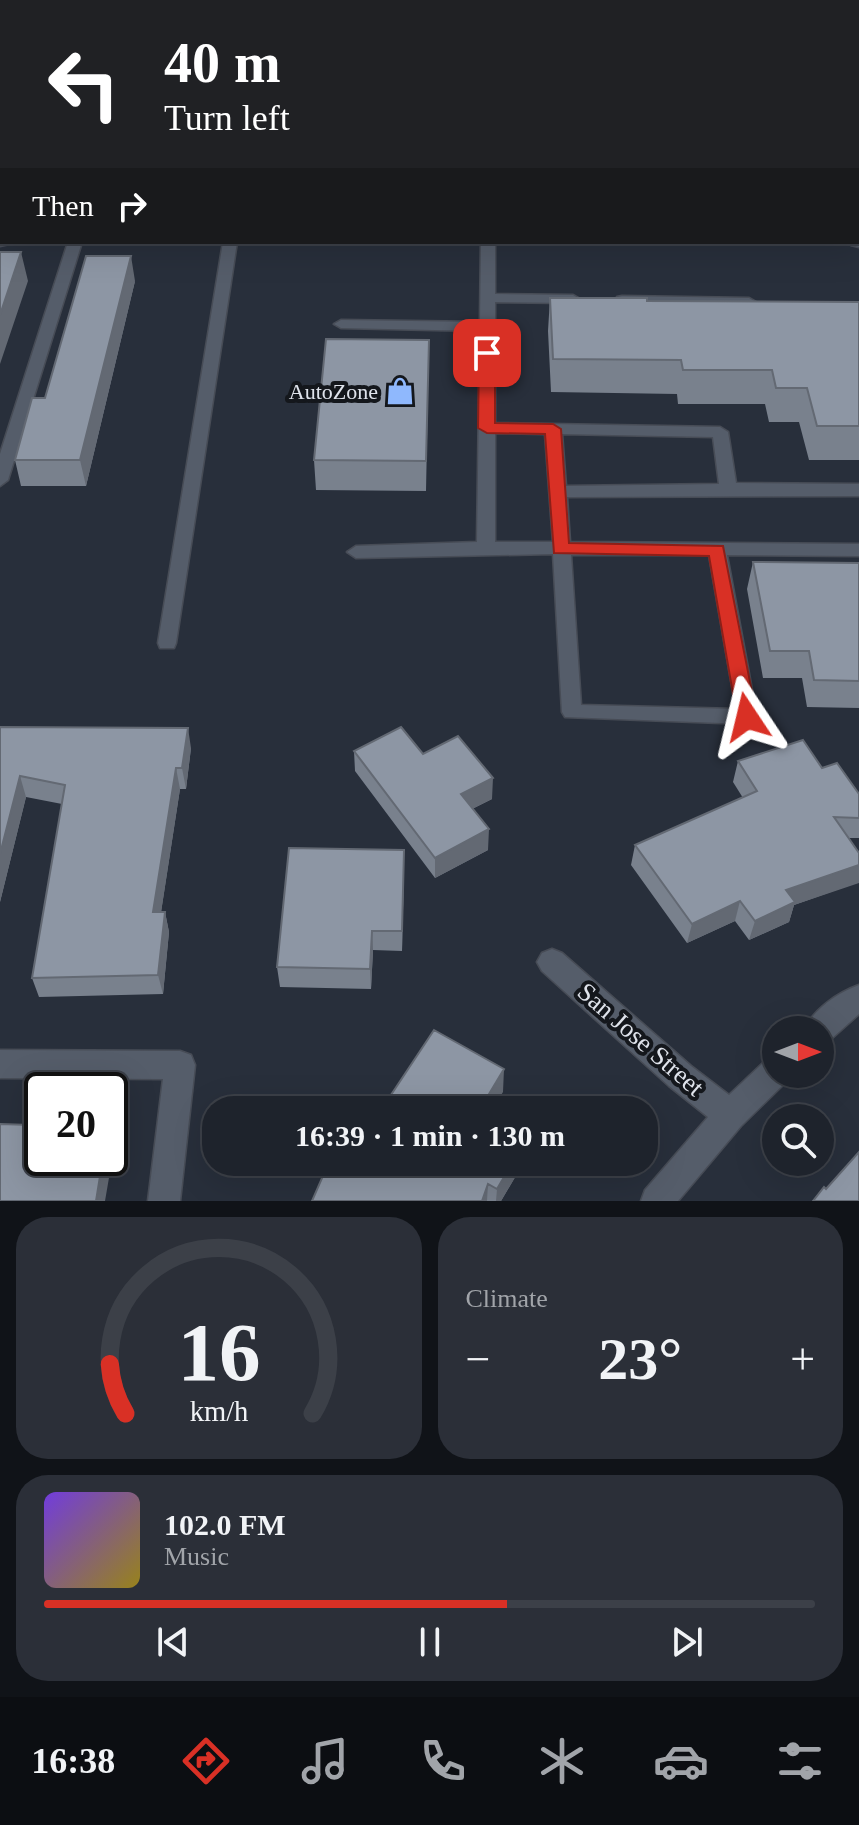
<!DOCTYPE html>
<html lang="en">
<head>
<meta charset="utf-8">
<style>
  :root { --surface:#1e232c; --page:#2b2f38; --text:#f1f3f6; --muted:#a1a4a9; --line:#3c4048; --accent:#d93025 }
  body { margin:0; font-family:Georgia,serif; background:var(--page); color:var(--text); height:100vh; display:flex; flex-direction:column; font-size:30px; white-space:nowrap }
  * { box-sizing:border-box; margin:0 }
  p { font-size:26px; color:var(--muted) }
  .icon { flex:none; width:44px; height:44px; fill:none; stroke:currentColor; stroke-width:2; stroke-linecap:round; stroke-linejoin:round }
  .map { position:relative; height:1201px; overflow:hidden }
  .side { display:flex; flex-direction:column; gap:16px; padding:16px; background:#101318; flex:1 }
  .side>* { flex:none }
  .top-card { position:absolute; left:0px; top:0px; width:860px; height:244px; box-shadow:0 8px 32px #0002,0 0 0 2px var(--line); background:#202124; color:#fff; overflow:hidden }
  .needle { width:52px; rotate:90deg }
  .buttons { position:absolute; left:762px; top:1016px; display:grid; gap:16px }
  .buttons a { display:grid; place-items:center; width:72px; height:72px; border-radius:50%; background:var(--surface); box-shadow:0 8px 32px #0002,0 0 0 2px var(--line); font-size:40px }
  .speed { position:absolute; left:24px; top:1072px; display:flex; gap:16px; font-size:40px; font-weight:700; text-align:center }
  .speed>* { display:grid; place-content:center; width:104px; height:104px; border-radius:50%; background:var(--surface); box-shadow:0 8px 32px #0002,0 0 0 2px var(--line); line-height:1 }
  .speed .limit { border:4px solid #111; border-radius:12px; background:#fff; color:#111 }
  .pin { position:absolute; display:grid; place-items:center; width:68px; height:68px; color:#fff; margin:-34px; border-radius:16px; box-shadow:0 4px 12px #0006 }
  .me { position:absolute; width:88px; margin:-44px; rotate:350deg; stroke-linejoin:round; filter:drop-shadow(0 0 6px #0008) }
  .turn { display:flex; align-items:center; gap:28px; height:168px; padding:0 32px; font-size:36px }
  .turn .icon { width:104px; height:104px; stroke-width:2.5 }
  .turn b { display:block; font-size:56px; line-height:68px }
  .then { display:flex; align-items:center; height:76px; padding:0 32px; background:#0003; gap:16px; font-size:30px }
  .big { font-size:60px; font-weight:800; line-height:1.1 }
  .side .widget { flex:1; display:flex; flex-direction:column; justify-content:center; gap:12px; min-width:0; padding:0 28px; border-radius:32px; background:var(--page) }
  .side .dial { align-items:center; gap:0 }
  .dial svg { height:208px; overflow:visible; fill:none; stroke:var(--line); stroke-width:7; stroke-linecap:round; text-anchor:middle }
  .dial text { fill:var(--text); stroke:none }
  .song { display:flex; align-items:center; gap:24px }
  .cover { width:96px; height:96px; border-radius:12px; background:linear-gradient(135deg,hsl(260 70% 55%),hsl(50 70% 35%)) }
  .played { height:8px; border-radius:4px; background:linear-gradient(90deg,var(--accent) 60%,var(--line) 60%) }
  .keys { display:flex; justify-content:space-around; direction:ltr }
  .heat { display:flex; justify-content:space-between; align-items:center; font-size:44px; direction:ltr }
  .side .tiles { flex:1; display:grid; gap:16px; grid-template-columns:1fr 1fr }
  .widget:last-child { grid-column:span 2 }
  .trip { position:absolute; left:202px; top:1096px; width:456px; height:80px; border-radius:32px; background:var(--surface); box-shadow:0 8px 32px #0002,0 0 0 2px var(--line); font-weight:800; line-height:80px; text-align:center }
  .dock { display:flex; height:128px; justify-content:space-around; align-items:center; background:#0c0e12; color:var(--muted) }
  .dock .icon { width:56px; height:56px }
  .dock .current { color:var(--accent) }
  .dock b { font-size:36px; color:var(--text) }
  .map>svg:first-child { display:block }
</style>
</head>
<body>
<div class="map">
<svg width="859" height="1201" viewBox="0 0 859 1201">
  <rect width="100%" height="100%" fill="#282f3b"/>
  <g fill="none" stroke-linecap="round" stroke-linejoin="round">
    <defs>
      <path id="lane" d="M483 0H495V2H483Z
        M858 23H859V31H858Z
        M858 49H859V57H858Z
        M68 242H82L8 480 0 486V454Z
        M223 242H237L176 643 174 648H160L158 643Z
        M481 242H495V294L573 295 580 299 573 303 495 302V423L720 427 728 432 736 483 859 484V496L567 497 570 542 859 544V556L727 555 757 717 754 722 747 724 565 717 562 712 553 554 356 558 347 552 356 546 477 542 480 331 341 328 334 324 341 320 480 322ZM495 433 545 434 553 542H495ZM562 434 713 437 719 484 566 486ZM571 555H709L736 709 581 705Z
        M622 296 749 298 756 302 749 306 617 303V297Z"/>
      <path id="street" d="M45 0H61L44 2Z
        M0 132H2L0 147Z
        M552 949 562 953 691 1066 729 1095 765 1061 776 1057V1074H790L787 1081 741 1126 678 1201H641L645 1190 708 1117 669 1086 542 971 537 962 542 953Z
        M859 985V1014L830 1040 820 1043V1030H804C814 1009 837 993 859 985Z
        M0 1050 180 1051 191 1055 195 1065 180 1201H148L163 1079 0 1078Z"/>
      <path id="secondary" d="M0 234 2 242 9 244 0 246Z
        M859 235V247L851 245 849 242H858Z"/>
    </defs>
    <!-- lane casing -->
    <use href="#lane" stroke="#474c56" stroke-width="3"/>
    <!-- street casing -->
    <use href="#street" stroke="#474c56" stroke-width="3"/>
    <!-- secondary casing -->
    <use href="#secondary" stroke="#474c56" stroke-width="3"/>
    <!-- lane -->
    <use href="#lane" fill="#555d6a" fill-rule="evenodd"/>
    <!-- street -->
    <use href="#street" fill="#555d6a" fill-rule="evenodd"/>
    <!-- secondary -->
    <use href="#secondary" fill="#555d6a" fill-rule="evenodd"/>
  </g>
  <!-- wall -->
  <path fill="#79818d" d="M543 0H859V20L858 21V2H543Z
    M135 281 86 486H21L15 460 45 398Z
    M550 298 647 301 859 302V460H809L799 422H769L765 404H678L677 394 551 392 548 331Z
    M429 340 426 491 316 490 314 460Z
    M753 562 859 563V708L807 707 802 678H763L747 589Z
    M0 727 191 748 186 789H180L161 912H165L169 932 163 994 39 997 32 978 62 804 26 797 0 902Z
    M354 751 423 754 492 799 472 809 488 850 435 878 355 771Z
    M738 761 822 768 859 794V838H849L859 853V882L794 905 789 922 749 940 735 921 687 943 631 865 635 845 743 798 733 782Z
    M404 870 402 951 373 950 371 989 280 987 277 967Z
    M329 1162H524L501 1201H312Z"/>
  <!-- shaded-wall -->
  <path fill="#636973" d="M21 252 28 281 0 364V315Z
    M131 256 135 281 86 486 80 460Z
    M188 728 191 748 186 789 182 768Z
    M176 768 180 789 158 932 153 912Z
    M20 776 26 797 0 902V854Z
    M493 778 492 799 460 815 461 794Z
    M489 829 488 850 435 878V858Z
    M404 850V870L402 951V931Z
    M859 865V883L794 905 789 922 749 940 755 921 786 890Z
    M740 901 735 921 687 943 692 924Z
    M165 912 169 932 163 994 158 975Z
    M372 931 373 950 371 989 370 969Z
    M504 1069 503 1092 492 1110H480Z
    M110 1118 116 1137 105 1201H96L103 1158H110Z
    M513 1162H524L501 1201H496L497 1189Z
    M488 1184 487 1201H482Z"/>
  <!-- building -->
  <path fill="#8d96a4" stroke="#636973" stroke-width="2" d="M116 0H185V2H115Z
    M337 0H432L431 2H335Z
    M548 0H745V2H549Z
    M0 252H21L0 315Z
    M86 256H131L80 460H15L32 398H45Z
    M550 298H647V301L859 302V426H817L807 388H776L772 370H683L681 360 553 359Z
    M326 339 429 340 426 461 314 460Z
    M753 562 859 563V681L814 680 809 651H770Z
    M0 727 188 728 182 768H176L153 912H165L158 975 32 978 65 785 20 776 0 854Z
    M401 727 423 754 458 736 493 778 461 794 489 829 435 858 354 751Z
    M803 740 822 768 837 763 859 794V818L834 817 859 853V865L786 890 795 902 755 921 740 901 692 924 635 845 757 791 738 761Z
    M289 848 404 850 402 931H372L370 969 277 967Z
    M434 1030 504 1069 480 1109 482 1110H381Z
    M33 1116H42V1158H103L96 1201H0V1124L31 1125Z
    M859 1152V1201H813L824 1187 826 1189Z
    M329 1162H513L497 1189 488 1184 482 1201H312Z"/>
  <!-- route -->
  <path fill="#d93025" stroke="#8d1f18" stroke-width="2" d="M487 348 495 353V423L553 424 561 429 569 543 723 546 757 717 754 723H740L737 717 709 556 554 553 545 434 487 433 478 428 479 353Z"/>
  <!-- icons -->
  <defs>
    <symbol id="shop-bare" viewBox="-9 -9 18 18"><path d="M-5-2.5h2.3a2.7 3.5 0 0 1 5.4 0H5L5.5 6h-11ZM-1.5-2.5h3a1.5 2.3 0 0 0-3 0Z" fill="#8fb8fd" stroke="#14171c" stroke-width="2.5" paint-order="stroke"/></symbol>
  </defs>
  <g fill-rule="evenodd">
    <use href="#shop-bare" x="380" y="371" width="40" height="40"/>
  </g>
  <g text-anchor="middle" stroke-width="8" stroke-linejoin="round" paint-order="stroke">
    <!-- poi labels -->
    <g font-size="22" fill="#dfe3eb" stroke="#14171c" text-anchor="end">
      <text x="378" y="399">AutoZone</text>
    </g>
    <!-- near-street labels -->
    <g font-size="26" fill="#dfe3eb" stroke="#14171c">
      <text transform="translate(641 1039) rotate(41)" y="9">San Jose Street</text>
    </g>
  </g>
</svg>
<div class="buttons">
<a><svg class="needle" viewBox="-14 -14 28 28"><path d="M0-13l5 13h-10z" fill="#e53935"/><path d="M0 13l5-13h-10z" fill="#a1a4a9"/></svg></a>
<a><svg class="icon" aria-label="search" viewBox="0 0 24 24"><circle cx="10" cy="10" r="6"/><path d="M15 15l6 6"/></svg></a>
</div>
<div class="speed"><div class="limit">20</div></div>
<div class="pin" style="left:487px;top:353px;background:#d93025"><svg class="icon" aria-label="arrive" viewBox="0 0 24 24"><path d="M6 21V4h12l-3 4 3 4H6"/></svg></div>
<svg class="me" style="left:747px;top:717px" viewBox="-20 -20 40 40"><path d="M0-17L14 15 0 8-14 15z" fill="#d93025" stroke="#fff" stroke-width="4"/></svg>
<div class="trip">16:39 · 1 min · 130 m</div>
<div class="top-card">
<div class="turn"><svg class="icon" aria-label="left" viewBox="0 0 24 24"><path d="M17 20v-9H6M10 6l-5 5 5 5"/></svg><div><b>40 m</b>Turn left</div></div>
<div class="then">Then<svg class="icon" aria-label="right" viewBox="0 0 24 24"><path d="M7 20v-9h11M14 6l5 5-5 5"/></svg></div>
</div>
</div>
<section class="side">
<div class="tiles">
<div class="widget dial"><svg viewBox="0 0 100 80">
<path d="M14 69A42 42 0 1 1 86 69"/>
<path d="M14 69A42 42 0 0 1 8 50" stroke="#d93025"/>
<text x="50" y="56" font-size="32" font-weight="700">16</text>
<text x="50" y="72" font-size="11">km/h</text>
</svg></div>
<div class="widget"><p>Climate</p>
<div class="heat"><a>−</a><b class="big">23°</b><a>+</a></div>
</div>
<div class="widget">
<div class="song"><i class="cover"></i><div><b>102.0 FM</b><p>Music</p></div></div>
<div class="played"></div>
<div class="keys"><svg class="icon" aria-label="previous" viewBox="0 0 24 24"><path d="M18 5L8 12l10 7zM5 5v14"/></svg><svg class="icon" aria-label="pause" viewBox="0 0 24 24"><path d="M8 5v14M16 5v14"/></svg><svg class="icon" aria-label="next" viewBox="0 0 24 24"><path d="M6 5l10 7-10 7zM19 5v14"/></svg></div>
</div>
</div>
</section>
<nav class="dock">
<b>16:38</b>
<svg class="icon current" aria-label="directions" viewBox="0 0 24 24"><path d="M12 3l9 9-9 9-9-9zM9 14v-3h6M13 9l2 2-2 2"/></svg>
<svg class="icon" aria-label="music" viewBox="0 0 24 24"><path d="M9 18V5l10-2v13"/><circle cx="6" cy="18" r="3"/><circle cx="16" cy="16" r="3"/></svg>
<svg class="icon" aria-label="phone" viewBox="0 0 24 24"><path d="M5 4h4l2 5-3 2q2 4 5 5l2-3 5 2v4C11 20 4 13 5 4z"/></svg>
<svg class="icon" aria-label="climate" viewBox="0 0 24 24"><path d="M12 3v18M4 7l16 10M4 17L20 7"/></svg>
<svg class="icon" aria-label="car" viewBox="0 0 24 24"><path d="M5 17H2v-5l4-1 3-4h7l3 4 3 1v5h-3M9 17h6M6 11h13"/><circle cx="7" cy="17" r="2"/><circle cx="17" cy="17" r="2"/></svg>
<svg class="icon" aria-label="filters" viewBox="0 0 24 24"><path d="M4 7h16M4 17h16"/><circle cx="9" cy="7" r="2"/><circle cx="15" cy="17" r="2"/></svg>
</nav>
</body>
</html>
